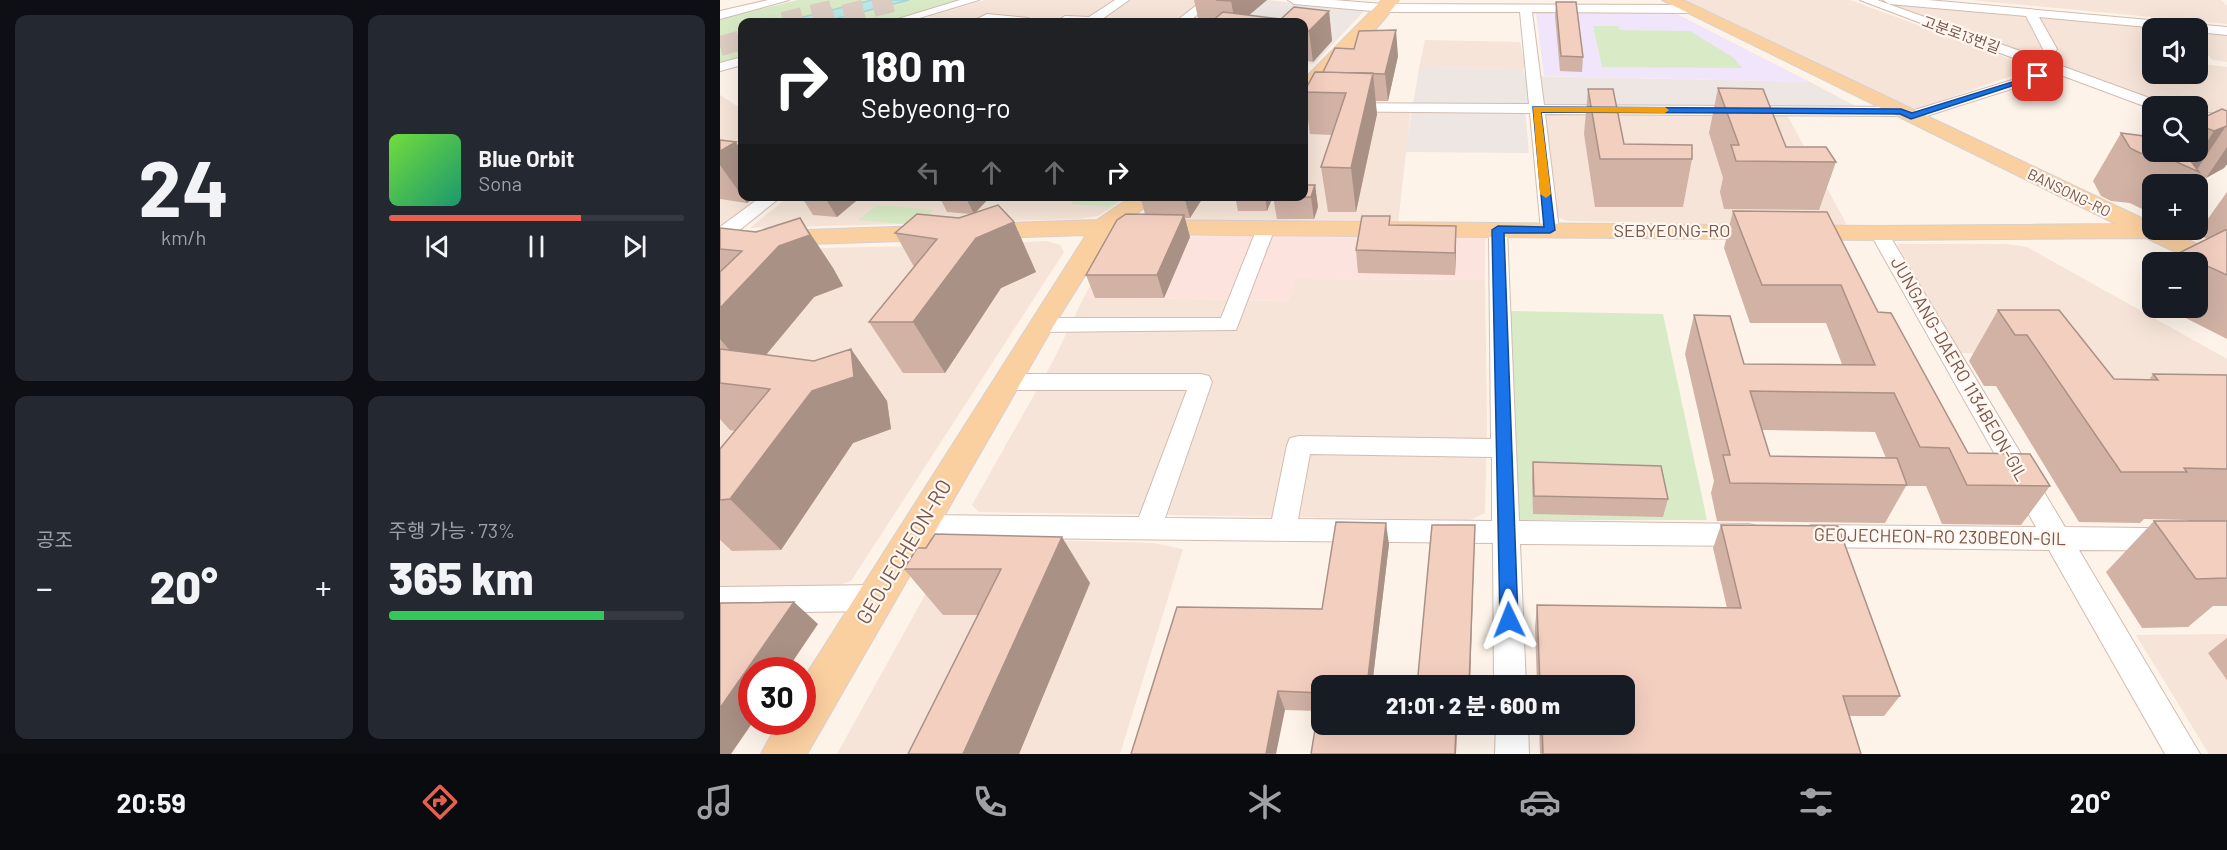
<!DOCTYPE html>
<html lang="ko">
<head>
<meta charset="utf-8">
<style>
  :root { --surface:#171b24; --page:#242831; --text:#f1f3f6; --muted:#9ea1a6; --line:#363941; --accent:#e75f4d }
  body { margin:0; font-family:Barlow,"Noto Sans KR",sans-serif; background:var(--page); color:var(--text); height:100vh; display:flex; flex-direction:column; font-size:22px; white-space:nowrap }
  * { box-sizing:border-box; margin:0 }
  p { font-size:20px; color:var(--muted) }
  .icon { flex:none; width:33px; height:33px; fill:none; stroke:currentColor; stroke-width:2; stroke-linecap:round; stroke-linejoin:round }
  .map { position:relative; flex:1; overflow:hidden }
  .side { display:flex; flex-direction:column; gap:15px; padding:15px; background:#0d0f14; width:720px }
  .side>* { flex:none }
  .banner { position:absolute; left:18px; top:18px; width:570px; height:183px; border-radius:12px; box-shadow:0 6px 24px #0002; background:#202124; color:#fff; overflow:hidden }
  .tools { position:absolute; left:1422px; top:18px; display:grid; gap:12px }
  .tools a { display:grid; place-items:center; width:66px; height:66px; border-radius:12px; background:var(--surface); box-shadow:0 6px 24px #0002; font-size:30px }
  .speed { position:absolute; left:18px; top:657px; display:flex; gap:12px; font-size:30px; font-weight:700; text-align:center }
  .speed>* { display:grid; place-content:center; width:78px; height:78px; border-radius:50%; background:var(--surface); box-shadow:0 6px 24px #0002; line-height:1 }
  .speed .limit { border:9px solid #d22; background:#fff; color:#111 }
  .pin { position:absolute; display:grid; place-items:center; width:51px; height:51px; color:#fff; margin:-26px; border-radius:12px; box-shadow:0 3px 9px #0006 }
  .me { position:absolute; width:66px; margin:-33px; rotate:358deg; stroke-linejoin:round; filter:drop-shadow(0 0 4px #0008) }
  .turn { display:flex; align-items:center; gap:21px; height:126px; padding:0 24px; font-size:27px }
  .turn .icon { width:78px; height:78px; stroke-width:2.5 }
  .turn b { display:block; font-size:42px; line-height:51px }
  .lanes { display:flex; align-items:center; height:57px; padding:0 24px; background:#0003; justify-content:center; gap:30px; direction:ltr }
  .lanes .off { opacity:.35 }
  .big { font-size:45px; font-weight:800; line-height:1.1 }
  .side .widget { flex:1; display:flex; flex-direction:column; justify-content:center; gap:9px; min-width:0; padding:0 21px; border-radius:12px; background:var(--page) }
  .side .dial { align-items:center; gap:0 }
  .dial b { font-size:78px; line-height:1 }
  .song { display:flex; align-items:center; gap:18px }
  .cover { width:72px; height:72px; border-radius:9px; background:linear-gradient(135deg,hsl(100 70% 55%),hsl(160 70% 35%)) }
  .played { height:6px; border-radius:3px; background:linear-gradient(90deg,var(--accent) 65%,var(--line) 65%) }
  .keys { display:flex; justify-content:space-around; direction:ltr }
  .heat { display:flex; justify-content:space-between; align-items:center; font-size:33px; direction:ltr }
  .charge { height:9px; border-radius:4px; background:linear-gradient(90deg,#34c759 73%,var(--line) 0) }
  .side .tiles { flex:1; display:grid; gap:15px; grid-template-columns:repeat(2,1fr) }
  .trip { position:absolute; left:591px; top:675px; width:324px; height:60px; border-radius:12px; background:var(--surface); box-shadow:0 6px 24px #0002; font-weight:800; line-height:60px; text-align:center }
  .tab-bar { display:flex; height:96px; justify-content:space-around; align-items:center; background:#090b0e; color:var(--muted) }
  .tab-bar .icon { width:42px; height:42px }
  .tab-bar .current { color:var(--accent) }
  .tab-bar b { font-size:27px; color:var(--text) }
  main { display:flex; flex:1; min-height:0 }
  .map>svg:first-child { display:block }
</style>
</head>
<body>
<main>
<section class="side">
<div class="tiles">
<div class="widget dial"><b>24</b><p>km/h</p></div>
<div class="widget">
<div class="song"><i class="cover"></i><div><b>Blue Orbit</b><p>Sona</p></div></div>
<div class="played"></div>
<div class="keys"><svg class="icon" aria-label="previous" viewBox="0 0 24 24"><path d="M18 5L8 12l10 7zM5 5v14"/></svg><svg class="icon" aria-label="pause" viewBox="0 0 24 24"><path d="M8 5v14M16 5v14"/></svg><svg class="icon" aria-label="next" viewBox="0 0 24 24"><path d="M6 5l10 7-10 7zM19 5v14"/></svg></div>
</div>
<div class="widget"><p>공조</p>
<div class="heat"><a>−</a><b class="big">20°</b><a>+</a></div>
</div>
<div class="widget"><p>주행 가능 · 73%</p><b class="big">365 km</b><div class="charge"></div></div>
</div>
</section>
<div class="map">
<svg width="1507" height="754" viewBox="0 0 1507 754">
  <rect width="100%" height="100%" fill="#fdf3e9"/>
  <!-- residential -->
  <path fill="#f5e4d7" d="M265 0H484L453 22H259L207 17Z
    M962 0H1130L1315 68 1194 110Z
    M1153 0 1304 15 1321 47 1315 58Z
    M1251 0H1501L1507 6V24Z
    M1315 15 1451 27 1432 28V74H1478V59L1482 64 1507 67V117L1478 113V106H1451L1326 63Z
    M1478 30 1507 33V62L1493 60 1478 45Z
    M705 40 800 42 805 65 803 69 699 68Z
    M0 95 22 109V196L41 197 0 226Z
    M691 108 678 224H480L421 215 449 197 584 196V113Z
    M837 112 1067 115 1126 223 1125 226 848 221 837 217 824 116Z
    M68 197H409L378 216 359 219 30 228Z
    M326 241 340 245 344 252 131 581 111 588 0 591V250L249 245Z
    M1177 244H1286L1307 247 1507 359V417L1311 354 1238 353Z
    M575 279 765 280 767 425 765 513 750 520 259 512 252 505 332 363 364 297 569 301Z
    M325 540 433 543 463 549 400 754H117L231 548Z
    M1507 634V754H1489L1416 635Z"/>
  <!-- commercial -->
  <path fill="#fde3dd" d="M526 234 765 235V280L576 279 569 301 364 297 394 241Z"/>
  <!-- industrial -->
  <path fill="#eee6e2" d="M500 0H548L644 11 594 64 584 63V22H470Z
    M699 68 803 69 805 76 1090 82 1141 109 805 108 809 153 685 152Z"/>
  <!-- education -->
  <path fill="#f0e5fa" d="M816 12 955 13 1090 82 824 76Z"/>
  <!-- green -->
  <path fill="#d9ebc6" d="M78 0H249L169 22H22V61L0 66V19Z
    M873 26H898L900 30 970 31 1014 58 1022 68 882 67Z
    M346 197V196L406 197 389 207 351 204 353 199Z
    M158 205 214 210 195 225 138 220Z
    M788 311 943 314 987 520H794Z"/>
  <!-- water -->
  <path fill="#bce6e7" stroke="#a2d7d9" stroke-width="1.5" d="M152 0H189L103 22H63Z"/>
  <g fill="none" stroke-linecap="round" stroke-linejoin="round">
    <!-- highway-tunnel -->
    <path stroke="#dcccc2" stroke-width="20" stroke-dasharray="20 10" stroke-linecap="butt" d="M63 22 115 9
      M95 22 181 0
      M0 46 22 40"/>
    <defs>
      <path id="minor" d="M48 0H69L0 19V11Z
        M240 0H259L186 22H168Z
        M395 0H409L378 22H340L339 20 345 16 369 17Z
        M483 0H497L468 22H455Z
        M568 0H614L663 4 967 5 973 9 967 13 812 12 824 105 1181 107 1188 112 1325 70 1140 0H1157L1317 57 1323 49 1306 16 1169 4 1163 0H1208L1507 27V35L1478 32V28H1438L1319 17 1337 49 1328 61 1443 103 1445 106H1432V109L1338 74 1191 121 1183 116 825 114 839 230 830 236 821 230 810 113 584 111V103L809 104 800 12H663L574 4Z
        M267 14 308 18 314 22H251Z
        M22 57V65L0 71V63Z
        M1478 112 1507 115V125L1478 121Z
        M42 196H62L7 240 0 242V227Z
        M546 223 555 228 516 330 320 332 313 330 309 325 313 320 320 318H501L537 228Z
        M778 224 787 230 799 521 1029 524 1039 527 1042 535 1039 543 1029 546 800 544 806 686H774L773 543 200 537 191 534 187 526 191 518 200 515 419 517 467 390H286L278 388 275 382 278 376 286 374H481L489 376 492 382 445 518 552 519 567 445 570 438 579 436 771 439 769 230ZM590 454 772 457V521L578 519Z
        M1159 227 1168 233 1345 527 1507 529V551L1359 550 1480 754H1445L1329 550 1092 547 1082 544 1079 536 1082 528 1092 525 1316 527 1150 233Z
        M157 585 167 589 171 598 167 607 157 611 0 613V587Z
        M776 724H808L809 754H775Z"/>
      <path id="major" d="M662 0H679C666 19 603 91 584 95V79Z
        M942 0H963L1432 223V230H1447L1507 258V276L1426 238 1159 240 391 234 334 325 87 754H41L58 722H82V681L366 235 0 247V233L377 220 412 196H439L409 220 1159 226 1396 224Z"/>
    </defs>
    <!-- minor casing -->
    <use href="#minor" stroke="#d2bcb1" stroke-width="2"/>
    <!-- major casing -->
    <use href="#major" stroke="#d9d0cd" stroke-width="2"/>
    <!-- minor -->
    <use href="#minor" fill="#fff" fill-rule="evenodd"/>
    <!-- major -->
    <use href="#major" fill="#fbd0a1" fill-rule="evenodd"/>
  </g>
  <!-- wall -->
  <path fill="#d1b2a5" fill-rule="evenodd" d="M474 0H547L529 15 561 19 609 11 612 41 593 62 584 60V22H479Z
    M836 2 863 57 862 72 840 71 835 16Z
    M678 56 668 101H655L657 114 636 212H608L601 167 612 135 590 134 584 92 603 72Z
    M998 88 1066 147 1116 162 1099 210 1004 209 1000 192 1003 178 989 133Z
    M868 89 904 144 972 159 963 207H875L864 134Z
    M1507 111V164L1504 168 1486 178 1477 174 1470 184H1432V214L1410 203 1391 201 1381 196 1373 181 1401 133 1432 152H1478V120Z
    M0 140 22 196H37L27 203 0 199Z
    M595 185 598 207 594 219H557L553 197 547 211H518L515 196H584Z
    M1507 192V275L1487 239 1477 234Z
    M81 196H142L117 217 93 215Z
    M219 196H271L256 212 294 222 316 272 281 288 225 373H183L149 322 194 267 175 233 239 218 251 214 227 212Z
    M420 196H484L470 218H465L470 237 444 298H375L366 275 425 214Z
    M1013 211 1107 212 1158 312 1248 453 1330 486 1301 525 1222 524 1206 486H1186L1165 523 997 521 991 493 994 481 965 354 974 315 1024 364H1122L1106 323H1030L1004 248ZM1042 430 1155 432 1166 458 1050 456Z
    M80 218 113 268 123 286 94 297 46 355 94 361 131 349 167 401 171 429 133 443 61 550 12 551 0 540V449L15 431 10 430 0 419V228L36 232Z
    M671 225 736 249 735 275 638 273 636 250Z
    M1459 253 1507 275V339L1446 308H1478V262H1452Z
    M1432 290V300L1427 298Z
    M1278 310 1394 379 1429 380 1433 374 1507 375V606H1493L1468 627 1422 628 1386 572 1434 521H1468L1467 520 1424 519 1420 523 1359 522 1276 386H1264L1249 361Z
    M813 462 948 499 943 517 813 514 812 480Z
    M1001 525 1180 696 1164 716H1130L1141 754H820L819 724H904V686H817L815 627 817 605 1007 608 993 548Z
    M669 544 652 686H602V724H737L736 754H591L598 711 565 710 411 754 602 609Z
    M197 548 370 583 299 754H188L258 615H223L184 569Z
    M1507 638V680L1488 653Z"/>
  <!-- shaded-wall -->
  <path fill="#aa9186" d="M513 0H547L521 22H515L511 1Z
    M609 11 612 41 593 62 589 31Z
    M676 30 678 56 668 101 665 74Z
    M653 73 657 114 636 212 631 168Z
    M1506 126 1476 171 1470 168 1494 131Z
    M16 142 22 152V196H37L27 203 0 165V151Z
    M1507 147V164L1504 168 1486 178Z
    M595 185 598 207 594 219 591 197Z
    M104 196H142L117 217Z
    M245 196H271L254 214Z
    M464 196H484L470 218Z
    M545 196H553L547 211Z
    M464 215 470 237 444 298 437 275Z
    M80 218 113 268 123 286 94 297 30 374 0 339V308Z
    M294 222 316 272 281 288 225 373 193 322 256 238Z
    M736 226V249L735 275V253Z
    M131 349 167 401 171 429 133 443 61 550 10 499 92 391Z
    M666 523 669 544 652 686H647Z
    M755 525 750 686H749Z
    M342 537 370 583 299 754H243Z
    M74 602 98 624 67 670H32V722H33L11 754H0V708Z
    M558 691 565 710 556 754H546Z
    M736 724H737L736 754H735Z"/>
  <!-- building -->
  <path fill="#f3cfc0" stroke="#aa9186" stroke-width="1.5" d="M496 0H513L511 1Z
    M836 2H856L863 57 841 56Z
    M574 7 609 11 589 31H584V22H491L503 12 561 19Z
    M676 30 665 74 603 72 615 48 634 49 639 31Z
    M595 72 653 73 631 168 601 167 626 93 584 92Z
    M998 88 1043 89 1066 147H1106L1116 162 1016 161 1011 145H1019Z
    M868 89H893L904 144 972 145V159H880Z
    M1502 109 1507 111V126L1494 131 1478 125V120Z
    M1401 133 1432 137V152H1464L1479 172 1441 155 1420 153 1410 148Z
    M0 140 16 142 0 151Z
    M584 185H595L591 197H552L584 196Z
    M278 205 294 222 256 238 193 322H149L217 239 175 233 197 214 239 218Z
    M1013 211 1107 212 1158 312 1171 313 1248 453 1310 454 1330 486 1247 485 1229 448 1200 447 1174 393 1030 391 1050 456 1177 458 1187 485 1010 483 1003 455H1010L974 315 1010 316 1024 364 1155 365 1121 285H1042Z
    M406 214 464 215 437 275H366L397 220Z
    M642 216H670L669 225 736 226 735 253 636 250Z
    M80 218 90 235 59 246 0 308V272L22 251 0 249V228L36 232Z
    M1505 230H1507V275L1459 253Z
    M1278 310H1339L1394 379 1438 380 1433 374 1507 375V469L1464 468 1467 472H1401L1307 335H1295Z
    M0 349 94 361 131 349 134 377 92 391 10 499 0 500V449L50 389 0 383Z
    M813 462 941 466 948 499 814 496Z
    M1434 521H1507V578L1476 579Z
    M616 522 666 523 647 686H602V724H736L735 754H591L601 693 558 691 546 754H411L457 607 602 609Z
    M712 525H755L749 686H697Z
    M1001 525 1118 526 1180 696H1123L1141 754H823L822 724H904V686H820L817 605 1021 608Z
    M215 534 342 537 243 754H188L281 569H184L197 548H206Z
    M74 602 0 708V603Z"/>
  <!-- route -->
  <path fill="#1a73e8" stroke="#114b97" stroke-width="1.5" d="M1315 75 1322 76 1191 119 1180 114 821 112 835 230 830 233H784L798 620 795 626 789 628 782 626 780 620 772 230 778 226 824 227 813 107 1181 109 1192 113Z"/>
  <!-- slow -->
  <path fill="#f59e0b" d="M813 107H945L949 110 945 113 821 112 831 194 826 198 820 194Z"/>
  <g text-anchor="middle" stroke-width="4.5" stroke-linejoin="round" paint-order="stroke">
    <!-- far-street labels -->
    <g font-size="15" fill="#78574c" stroke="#fff7f0">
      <text transform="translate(1241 35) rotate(20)" y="5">고분로13번길</text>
      <text transform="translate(1349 193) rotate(26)" y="5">BANSONG-RO</text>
    </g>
    <!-- street labels -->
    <g font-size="18" fill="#78574c" stroke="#fff7f0">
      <text x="952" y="237">SEBYEONG-RO</text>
      <text transform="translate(1239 369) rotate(60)" y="6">JUNGANG-DAERO 1134BEON-GIL</text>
      <text transform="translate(1220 537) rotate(1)" y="6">GEOJECHEON-RO 230BEON-GIL</text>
    </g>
    <!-- near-street labels -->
    <g font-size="21" fill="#78574c" stroke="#fff7f0">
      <text transform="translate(184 552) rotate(-59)" y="7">GEOJECHEON-RO</text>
    </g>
  </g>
</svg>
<div class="tools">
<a><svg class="icon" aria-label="sound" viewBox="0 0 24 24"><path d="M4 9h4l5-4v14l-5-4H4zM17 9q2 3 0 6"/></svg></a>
<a><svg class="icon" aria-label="search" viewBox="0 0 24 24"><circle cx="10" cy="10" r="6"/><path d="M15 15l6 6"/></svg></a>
<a>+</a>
<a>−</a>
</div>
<div class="speed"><div class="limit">30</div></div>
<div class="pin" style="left:1318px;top:76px;background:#d93025"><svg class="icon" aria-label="arrive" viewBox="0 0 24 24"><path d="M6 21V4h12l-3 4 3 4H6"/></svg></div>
<svg class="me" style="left:789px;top:620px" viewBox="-20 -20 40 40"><path d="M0-17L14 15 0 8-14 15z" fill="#1a73e8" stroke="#fff" stroke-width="4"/></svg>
<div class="trip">21:01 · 2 분 · 600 m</div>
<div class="banner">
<div class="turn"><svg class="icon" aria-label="right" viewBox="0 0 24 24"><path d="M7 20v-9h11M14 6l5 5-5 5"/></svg><div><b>180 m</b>Sebyeong-ro</div></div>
<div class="lanes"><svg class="icon off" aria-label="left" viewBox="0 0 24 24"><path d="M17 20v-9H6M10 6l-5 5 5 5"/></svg><svg class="icon off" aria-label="ahead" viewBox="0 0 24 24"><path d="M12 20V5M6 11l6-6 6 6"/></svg><svg class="icon off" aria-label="ahead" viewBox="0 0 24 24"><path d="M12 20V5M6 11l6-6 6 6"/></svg><svg class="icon" aria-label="right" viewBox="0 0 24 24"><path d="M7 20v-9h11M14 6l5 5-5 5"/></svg></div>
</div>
</div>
</main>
<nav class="tab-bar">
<b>20:59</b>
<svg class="icon current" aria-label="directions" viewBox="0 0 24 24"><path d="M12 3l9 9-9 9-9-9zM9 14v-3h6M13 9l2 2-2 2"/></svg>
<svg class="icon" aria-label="music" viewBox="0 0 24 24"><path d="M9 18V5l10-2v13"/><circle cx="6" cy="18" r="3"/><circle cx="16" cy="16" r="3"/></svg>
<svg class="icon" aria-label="phone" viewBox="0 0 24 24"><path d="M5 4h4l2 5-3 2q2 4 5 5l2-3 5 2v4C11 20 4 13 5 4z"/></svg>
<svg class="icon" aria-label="climate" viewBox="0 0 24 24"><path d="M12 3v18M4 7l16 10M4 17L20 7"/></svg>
<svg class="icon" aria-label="car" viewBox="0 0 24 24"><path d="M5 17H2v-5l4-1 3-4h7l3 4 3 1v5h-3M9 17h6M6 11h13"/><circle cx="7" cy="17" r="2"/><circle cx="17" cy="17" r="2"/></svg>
<svg class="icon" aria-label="filters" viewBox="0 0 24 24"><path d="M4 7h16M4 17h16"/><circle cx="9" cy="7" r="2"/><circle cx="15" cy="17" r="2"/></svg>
<b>20°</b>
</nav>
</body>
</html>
